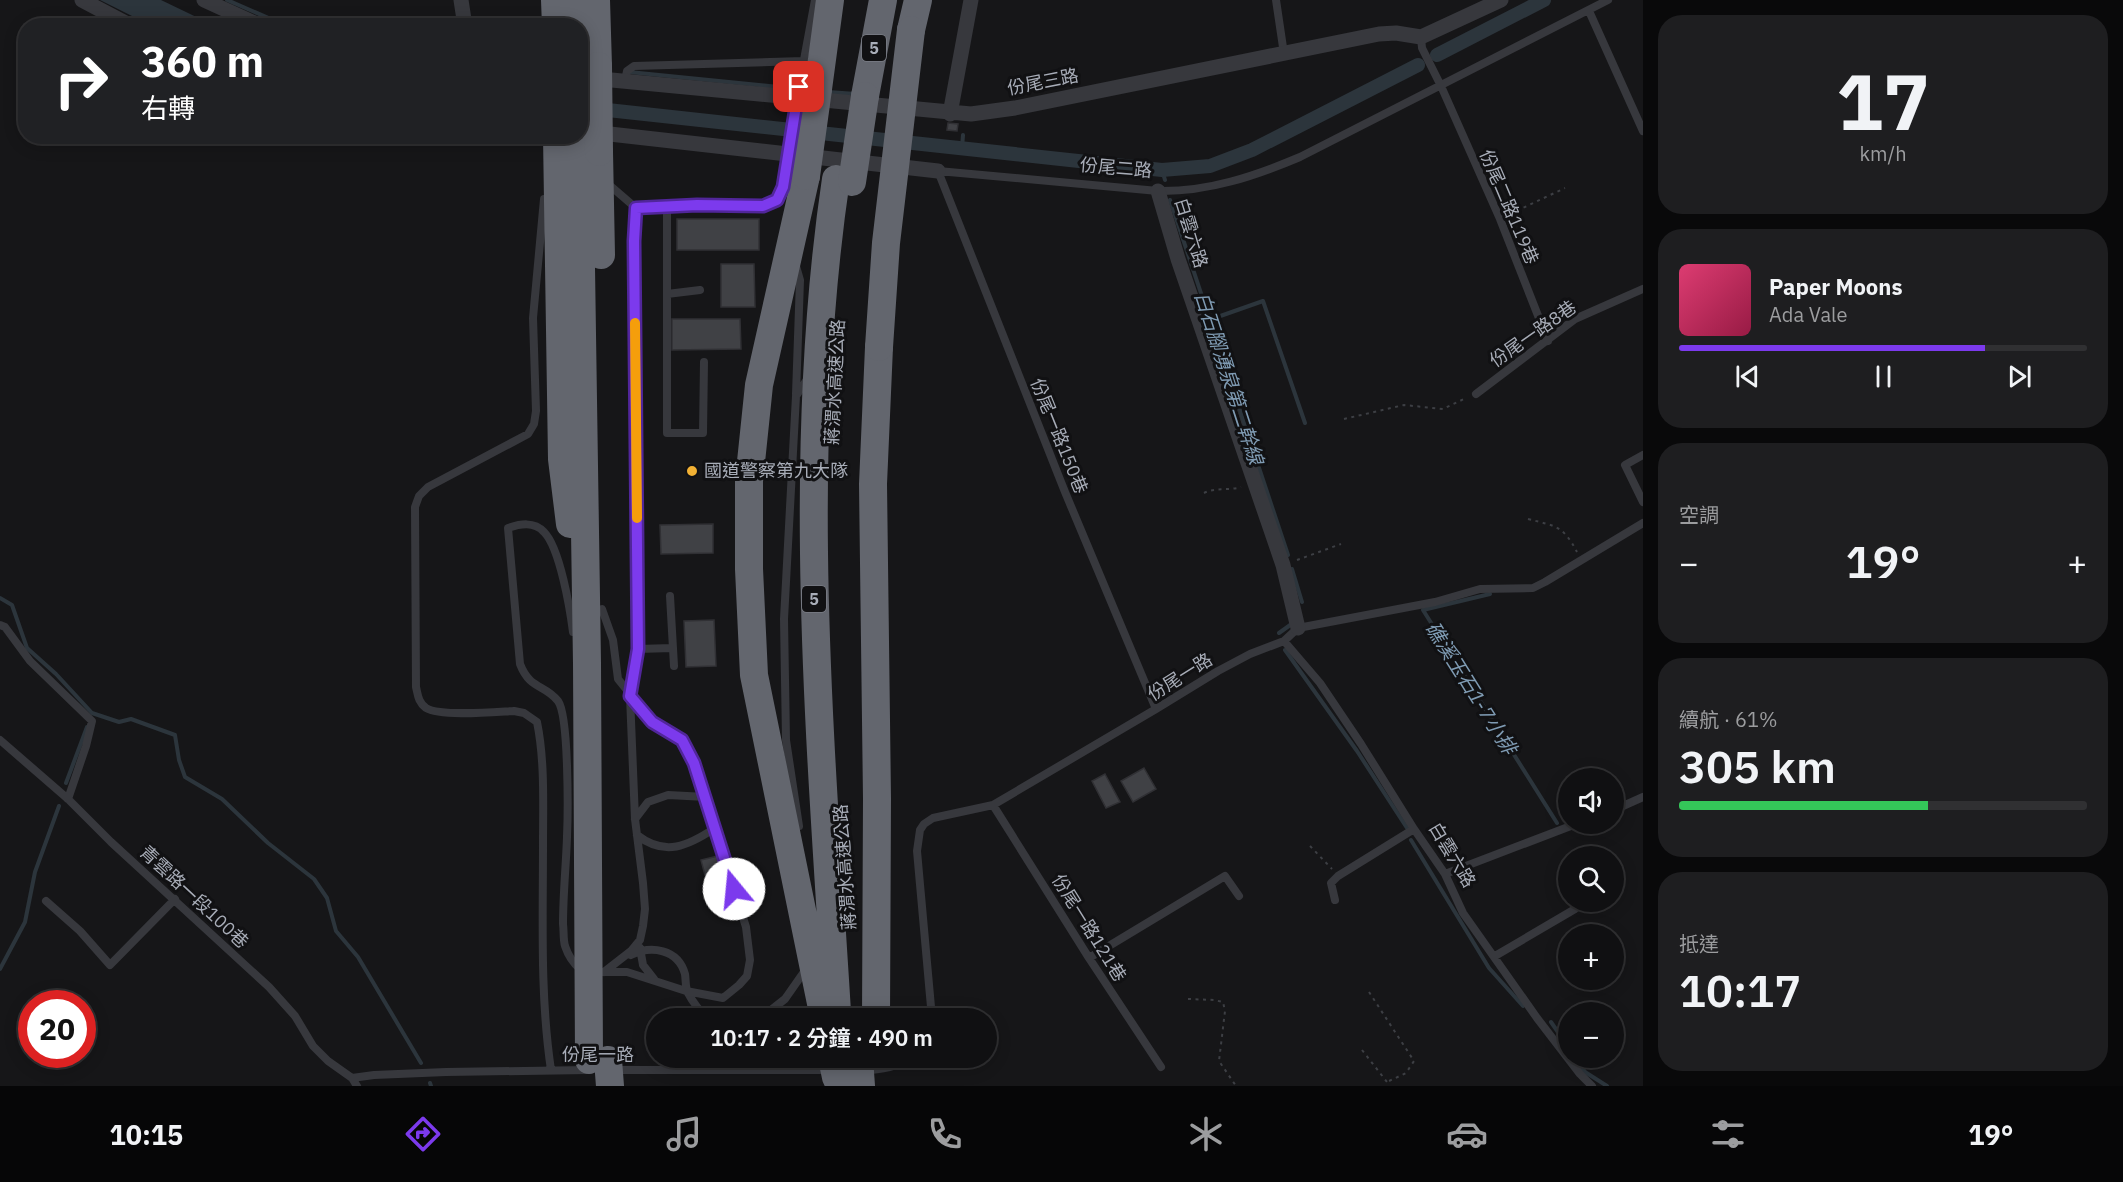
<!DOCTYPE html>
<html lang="zh-TW">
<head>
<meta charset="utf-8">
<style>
  :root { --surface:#101012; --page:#1e1e20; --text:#f1f3f6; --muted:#9c9d9f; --line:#303032; --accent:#7c3aed }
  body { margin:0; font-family:"IBM Plex Sans","Noto Sans TC",sans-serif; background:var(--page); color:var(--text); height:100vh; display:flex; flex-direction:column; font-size:22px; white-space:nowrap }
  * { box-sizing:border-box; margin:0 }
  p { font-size:20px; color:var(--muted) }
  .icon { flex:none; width:33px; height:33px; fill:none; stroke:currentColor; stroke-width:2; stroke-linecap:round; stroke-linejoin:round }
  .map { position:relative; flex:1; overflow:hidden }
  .side { display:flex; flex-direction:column; gap:15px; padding:15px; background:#09090a; width:480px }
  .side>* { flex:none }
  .hud { position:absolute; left:18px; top:18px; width:570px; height:126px; border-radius:24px; box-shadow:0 3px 15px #0003,0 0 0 2px var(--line); background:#202124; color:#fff; overflow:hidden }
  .fabs { position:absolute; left:1558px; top:768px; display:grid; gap:12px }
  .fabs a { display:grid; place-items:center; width:66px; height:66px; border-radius:50%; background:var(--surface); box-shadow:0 3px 15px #0003,0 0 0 2px var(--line); font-size:30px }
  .speed { position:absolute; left:18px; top:990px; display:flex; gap:12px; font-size:30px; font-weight:700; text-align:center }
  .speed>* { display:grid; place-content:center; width:78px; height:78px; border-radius:50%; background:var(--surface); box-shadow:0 3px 15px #0003,0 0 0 2px var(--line); line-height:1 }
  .speed .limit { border:9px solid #d22; background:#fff; color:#111 }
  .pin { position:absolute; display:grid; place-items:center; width:51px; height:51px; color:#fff; margin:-26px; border-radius:12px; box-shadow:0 3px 9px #0006 }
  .me { position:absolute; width:66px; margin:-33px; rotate:343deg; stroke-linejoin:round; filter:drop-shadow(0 0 4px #0008) }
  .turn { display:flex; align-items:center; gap:21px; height:126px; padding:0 24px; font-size:27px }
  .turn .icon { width:78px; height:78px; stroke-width:2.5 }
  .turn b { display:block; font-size:42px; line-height:51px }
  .big { font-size:45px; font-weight:600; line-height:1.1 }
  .side .widget { flex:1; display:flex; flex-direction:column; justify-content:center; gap:9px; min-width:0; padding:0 21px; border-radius:24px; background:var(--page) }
  .side .dial { align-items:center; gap:0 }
  .dial b { font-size:78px; line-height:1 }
  .song { display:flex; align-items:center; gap:18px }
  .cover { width:72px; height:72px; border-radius:9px; background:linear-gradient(135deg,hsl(340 70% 55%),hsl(340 70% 35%)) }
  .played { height:6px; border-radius:3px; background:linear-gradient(90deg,var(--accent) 75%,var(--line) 75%) }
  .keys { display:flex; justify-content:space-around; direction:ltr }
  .heat { display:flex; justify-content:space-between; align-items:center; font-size:33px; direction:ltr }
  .charge { height:9px; border-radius:4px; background:linear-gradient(90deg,#34c759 61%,var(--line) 0) }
  .trip { position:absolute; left:646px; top:1008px; width:351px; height:60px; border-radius:30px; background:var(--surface); box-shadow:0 3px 15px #0003,0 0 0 2px var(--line); font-weight:600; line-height:60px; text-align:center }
  .tabs { display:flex; height:96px; justify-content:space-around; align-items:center; background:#060607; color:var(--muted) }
  .tabs .icon { width:42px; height:42px }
  .tabs .active { color:var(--accent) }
  .tabs b { font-size:27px; color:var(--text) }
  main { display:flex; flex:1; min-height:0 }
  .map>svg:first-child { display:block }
</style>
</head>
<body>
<main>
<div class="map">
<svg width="1643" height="1086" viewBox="0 0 1643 1086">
  <rect width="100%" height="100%" fill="#161618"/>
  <!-- water -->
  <path fill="#2c353c" d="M100 0H161L213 25H150Z"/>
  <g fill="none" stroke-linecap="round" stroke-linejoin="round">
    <!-- stream -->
    <path stroke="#2c353c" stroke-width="4" d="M227 0 287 26
      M629 72 808 90
      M828 92 856 94
      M962 148 963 135
      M1162 170 1165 180
      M1170 200 1288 555
      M1209 320 1263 301 1305 423
      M1292 569 1302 602
      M1490 594 1423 610 1557 823
      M0 598 12 605 27 648 56 674 92 713 119 722 131 719 175 735 179 760 185 777 222 799 268 843 314 879 327 898 336 931 358 957 421 1063
      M1279 633 1293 623
      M1285 650 1357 751 1407 828
      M66 783 87 727
      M1411 840 1489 968 1523 1006
      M0 969 25 922 35 872 59 806
      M1551 1022 1569 1048
      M1575 1058 1585 1072 1607 1086
      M430 1083 431 1086"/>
    <!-- canal -->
    <path stroke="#2c353c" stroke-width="14" d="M1437 55 1544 0
      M580 107 1162 170 1210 166 1252 150 1418 65"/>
  </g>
  <!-- building -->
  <path fill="#404145" stroke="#303034" stroke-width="1.5" d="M948 123 958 124 957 131 947 130Z
    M677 219H759V250H677Z
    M721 264H754L755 307H721Z
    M672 319H740L741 349 672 350Z
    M713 524V553L661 554 660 525Z
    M714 620 716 666 686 667 684 621Z
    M1144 768 1156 789 1133 802 1121 781Z
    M1105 774 1120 802 1106 808 1092 781Z
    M718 856 722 875 706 879 701 860Z"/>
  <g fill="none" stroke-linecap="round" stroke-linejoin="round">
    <!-- path -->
    <path stroke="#3d3f44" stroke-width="2" stroke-dasharray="3 4.5" stroke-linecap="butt" d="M1510 214 1565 188
      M1344 419 1404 405 1443 409 1466 398
      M1204 493C1216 487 1229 491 1241 487
      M1528 519C1555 526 1563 525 1577 552
      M1297 560 1341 544
      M1310 846 1332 869
      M1369 992 1414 1061 1406 1073 1387 1082
      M1188 999 1214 1000 1223 1002 1225 1011 1219 1061 1236 1086
      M1362 1050 1387 1082 1388 1086"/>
    <!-- lane -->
    <path stroke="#37383d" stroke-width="8" d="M1276 0 1284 54
      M1589 11 1643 131
      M1421 37 1422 48 1441 86 1500 219 1548 341
      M625 81 627 71 634 66 803 61
      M799 87 815 0
      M544 199 533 318 536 411 534 424 528 434 428 487 419 496 415 507 416 687C418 695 418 702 426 708 440 717 495 712 514 711L524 713 537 722C545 761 543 805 543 845 543 920 540 996 551 1070
      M667 206V433H703L704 362
      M636 208 697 205 763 206 777 200 783 187 785 173
      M796 266 800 280 796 394
      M667 294 700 290
      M1476 394 1575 319 1643 289
      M1643 455 1625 465 1643 502
      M670 596 674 666
      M0 625 5 627 30 661 92 721 86 746 68 799
      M573 632C570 609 560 548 544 532 534 521 520 524 508 528L520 664C530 690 545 684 558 701 569 716 568 814 567 837 566 866 563 895 563 924 564 931 563 939 565 946 568 955 573 963 580 969
      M1284 641 1320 683 1361 744 1414 829 1445 874 1463 913 1537 1018 1580 1074 1592 1086
      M638 649 672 648
      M1156 709 1065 492 938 171 1158 191C1208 192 1255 176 1300 157L1608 0
      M0 740 68 799 111 842 269 987 295 1016 313 1046 328 1061 352 1078 357 1086
      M993 805 1089 958 1161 1067
      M1614 810 1643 797
      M635 819 648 802 668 795 706 797
      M799 826 786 740 784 619 796 396 808 378
      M637 835C665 857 688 846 715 828
      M1445 874 1576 824
      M1335 900 1331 883 1338 876 1414 829
      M46 901 80 931 110 965 175 899
      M640 948 643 965 654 979
      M631 955C651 945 678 949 685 974 686 980 685 987 688 993 692 1001 701 1013 708 1018
      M1495 956 1575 909
      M1089 958 1225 876 1239 896
      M594 972H627L686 991 723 998 739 985 747 976 750 960 746 927 694 763 682 739 652 721 618 679 613 640 602 609
      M604 972 631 951 640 940 643 926 645 909 643 883 635 819 630 696 638 649 634 241 636 208 607 183
      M761 1018 785 999 806 969
      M932 1018 917 851 920 830 924 824 933 818 993 805 1156 709 1218 671 1250 654 1284 641 1298 628 1435 602 1480 589 1533 588 1545 582 1643 523
      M615 1070H828
      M864 1070C883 1070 896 1066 914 1058
      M352 1078 374 1075 446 1072 588 1070"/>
    <!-- street -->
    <path stroke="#37383d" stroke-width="15" d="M82 0 131 26
      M204 0 261 26
      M461 0 465 26
      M580 77 971 114 1015 108 1379 34 1396 33 1421 37 1501 0
      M950 114 971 0
      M592 132 938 171
      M1158 191 1178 259 1283 565 1298 628"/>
    <!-- highway -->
    <path stroke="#63666e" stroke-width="28" d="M555 0 556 26
      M576 0 577 26
      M596 0 598 66
      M911 30 918 0
      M818 89 830 0
      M865 96 883 0
      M557 136 562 459 570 524
      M579 136 587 663 589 1060
      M599 152 601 255
      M806 176 759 385 749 481V569L754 675 824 1018
      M836 179C795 455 820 736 837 1012
      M876 1018 877 799 873 484 879 347"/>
    <!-- lane-bridge -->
    <path stroke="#37383d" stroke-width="8" d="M785 173 799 87"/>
    <!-- highway-bridge -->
    <path stroke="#63666e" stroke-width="28" d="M598 66 599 152
      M806 176 818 89
      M852 182 865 96
      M879 347 886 243 911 30
      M832 1058 836 1077 840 1086
      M859 1058 861 1086
      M608 1060 610 1086"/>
  </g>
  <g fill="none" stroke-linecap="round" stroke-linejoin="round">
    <defs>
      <path id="route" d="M734 889 694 763 682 740 652 722 630 696 638 649 634 241 636 208 697 205 763 206 777 200 783 187 799 87"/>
    </defs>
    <!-- route casing -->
    <use href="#route" stroke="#51269a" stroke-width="15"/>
    <!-- route -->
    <use href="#route" stroke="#7c3aed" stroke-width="10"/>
    <!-- slow -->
    <path stroke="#f59e0b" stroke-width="10" d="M635 323 637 518"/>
  </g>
  <!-- markers -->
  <circle fill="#f2b134" stroke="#111113" stroke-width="2" cx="692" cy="471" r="6"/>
  <g text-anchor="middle" stroke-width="6" stroke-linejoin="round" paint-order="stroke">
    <!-- shield labels -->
    <g fill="#111113" stroke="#7b7e86" stroke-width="1.5">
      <rect x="862" y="35" width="24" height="26" rx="4.5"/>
      <rect x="802" y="586" width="24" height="26" rx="4.5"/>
    </g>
    <g font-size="16" font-weight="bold" fill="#a8adb8">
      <text x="874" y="54">5</text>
      <text x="814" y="605">5</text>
    </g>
    <!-- street labels -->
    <g font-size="18" fill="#a8adb8" stroke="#111113">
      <text transform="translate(1043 82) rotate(-11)" y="6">份尾三路</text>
      <text transform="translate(1116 168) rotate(5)" y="6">份尾二路</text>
      <text transform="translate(1509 207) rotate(67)" y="6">份尾二路119巷</text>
      <text transform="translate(1191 233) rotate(73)" y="6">白雲六路</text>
      <text transform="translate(1533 334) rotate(-35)" y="6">份尾一路8巷</text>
      <text transform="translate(835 382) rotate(-87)" y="6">蔣渭水高速公路</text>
      <text transform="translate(1059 436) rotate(68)" y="6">份尾一路150巷</text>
      <text transform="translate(1180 677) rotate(-32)" y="6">份尾一路</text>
      <text transform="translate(1452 855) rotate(59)" y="6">白雲六路</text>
      <text transform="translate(845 867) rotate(-94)" y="6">蔣渭水高速公路</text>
      <text transform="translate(194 897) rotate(43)" y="6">青雲路一段100巷</text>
      <text transform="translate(1089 928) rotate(58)" y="6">份尾一路121巷</text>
      <text x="598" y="1061">份尾一路</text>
    </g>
    <!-- poi labels -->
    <g font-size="18" fill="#a8adb8" stroke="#111113" text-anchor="start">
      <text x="704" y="477">國道警察第九大隊</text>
    </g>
    <!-- water labels -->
    <g font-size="20" font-style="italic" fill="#7f9bb3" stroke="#111113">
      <text transform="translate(1229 378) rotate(72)" y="7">白石腳湧泉第二幹線</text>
      <text transform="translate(1471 688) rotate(58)" y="7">礁溪玉石1-7小排</text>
    </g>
  </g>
</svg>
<div class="fabs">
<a><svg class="icon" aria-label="sound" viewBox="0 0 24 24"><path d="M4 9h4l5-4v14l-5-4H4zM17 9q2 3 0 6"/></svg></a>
<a><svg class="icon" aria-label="search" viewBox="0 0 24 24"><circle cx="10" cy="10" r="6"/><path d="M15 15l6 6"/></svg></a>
<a>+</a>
<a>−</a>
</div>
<div class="speed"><div class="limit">20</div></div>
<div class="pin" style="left:799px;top:87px;background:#d93025"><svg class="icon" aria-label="arrive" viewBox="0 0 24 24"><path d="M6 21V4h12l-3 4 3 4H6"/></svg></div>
<svg class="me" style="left:734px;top:889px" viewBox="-20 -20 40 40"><circle r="19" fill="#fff"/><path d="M0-13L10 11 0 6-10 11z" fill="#7c3aed"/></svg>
<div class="trip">10:17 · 2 分鐘 · 490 m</div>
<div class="hud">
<div class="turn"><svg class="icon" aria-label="right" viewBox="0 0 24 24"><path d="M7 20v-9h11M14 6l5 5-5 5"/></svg><div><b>360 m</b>右轉</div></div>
</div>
</div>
<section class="side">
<div class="widget dial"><b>17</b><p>km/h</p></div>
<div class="widget">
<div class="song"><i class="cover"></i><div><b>Paper Moons</b><p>Ada Vale</p></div></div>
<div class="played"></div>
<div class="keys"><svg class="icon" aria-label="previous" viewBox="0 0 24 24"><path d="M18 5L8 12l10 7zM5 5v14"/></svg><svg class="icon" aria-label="pause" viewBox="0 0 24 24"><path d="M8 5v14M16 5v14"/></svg><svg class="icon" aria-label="next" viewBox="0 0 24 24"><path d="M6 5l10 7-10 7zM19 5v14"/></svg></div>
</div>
<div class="widget"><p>空調</p>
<div class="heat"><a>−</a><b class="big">19°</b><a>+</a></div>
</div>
<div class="widget"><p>續航 · 61%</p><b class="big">305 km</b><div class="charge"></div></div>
<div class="widget"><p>抵達</p><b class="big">10:17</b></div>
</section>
</main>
<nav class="tabs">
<b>10:15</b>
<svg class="icon active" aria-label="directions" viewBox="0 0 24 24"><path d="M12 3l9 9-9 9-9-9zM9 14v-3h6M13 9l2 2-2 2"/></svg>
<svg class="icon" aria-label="music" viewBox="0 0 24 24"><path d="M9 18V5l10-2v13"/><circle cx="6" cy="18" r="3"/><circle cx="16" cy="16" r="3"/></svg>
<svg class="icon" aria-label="phone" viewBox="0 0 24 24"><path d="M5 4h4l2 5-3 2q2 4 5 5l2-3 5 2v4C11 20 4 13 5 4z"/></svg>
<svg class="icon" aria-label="climate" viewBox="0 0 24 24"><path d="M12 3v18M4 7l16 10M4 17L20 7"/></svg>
<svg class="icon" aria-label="car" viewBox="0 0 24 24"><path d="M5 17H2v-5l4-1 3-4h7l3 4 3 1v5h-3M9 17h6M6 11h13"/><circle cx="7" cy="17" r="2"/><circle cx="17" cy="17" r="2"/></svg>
<svg class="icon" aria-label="filters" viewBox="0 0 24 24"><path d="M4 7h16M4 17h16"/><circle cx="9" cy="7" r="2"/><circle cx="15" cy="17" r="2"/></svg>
<b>19°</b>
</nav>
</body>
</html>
